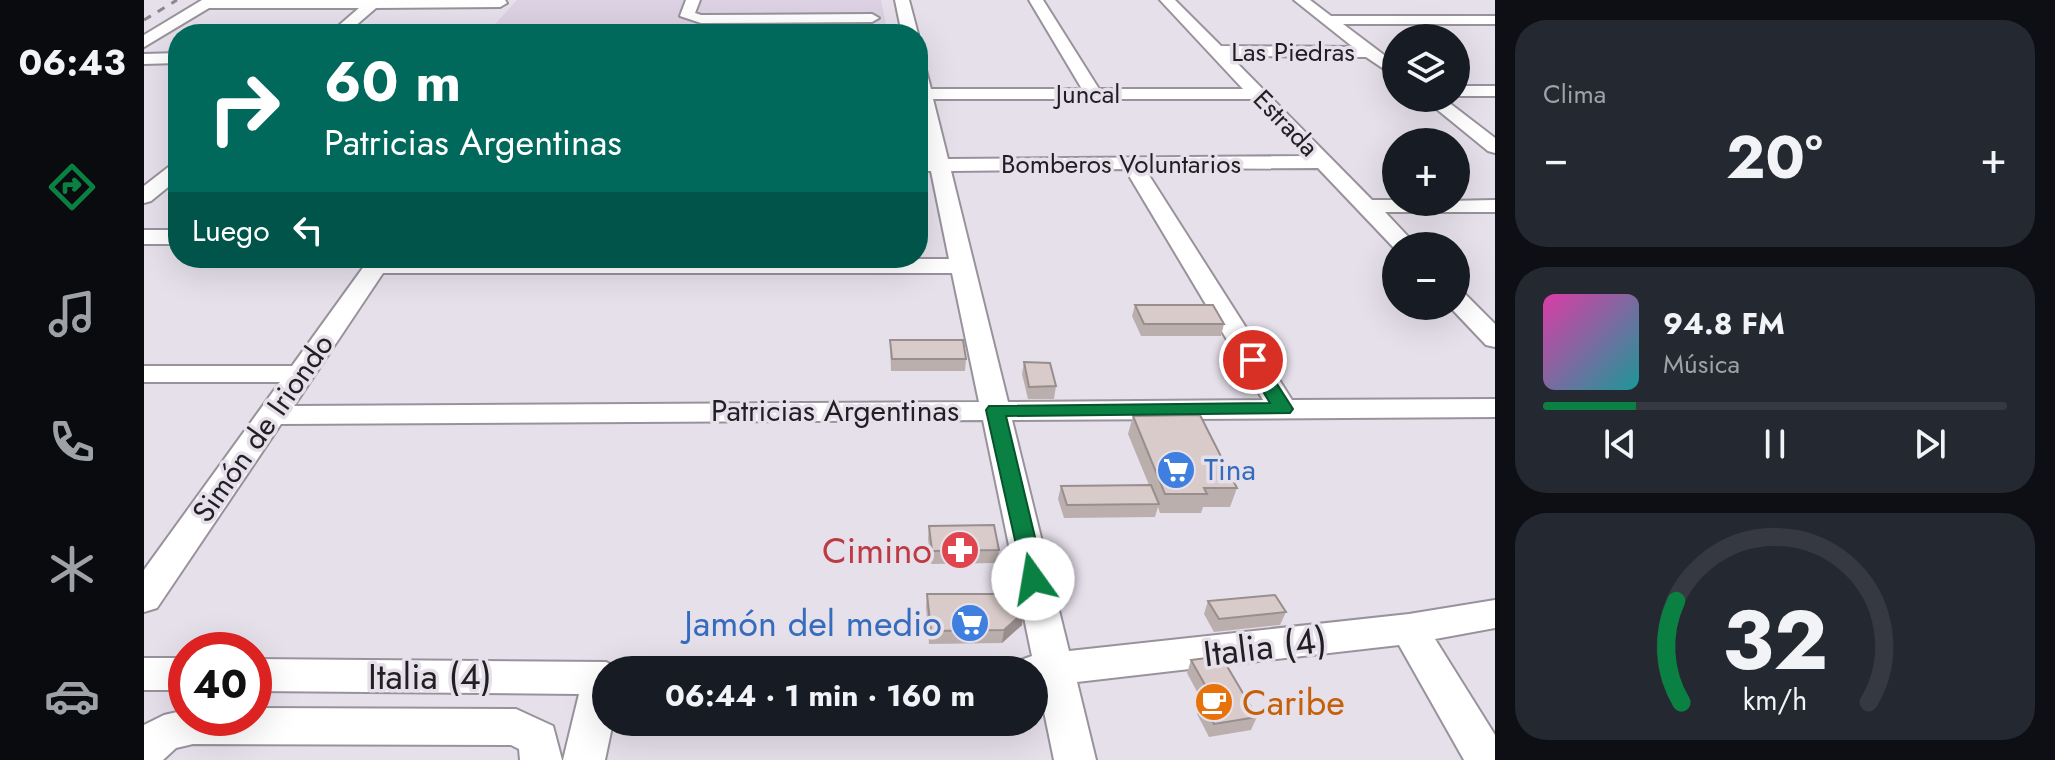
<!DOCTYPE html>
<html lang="es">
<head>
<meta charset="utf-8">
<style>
  :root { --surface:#171b24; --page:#242831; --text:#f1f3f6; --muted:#9ea1a6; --line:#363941; --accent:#0b8043 }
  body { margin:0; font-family:Jost,sans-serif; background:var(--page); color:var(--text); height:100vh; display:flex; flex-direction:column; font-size:30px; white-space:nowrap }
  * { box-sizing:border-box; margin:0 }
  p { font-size:26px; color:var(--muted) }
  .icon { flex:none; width:44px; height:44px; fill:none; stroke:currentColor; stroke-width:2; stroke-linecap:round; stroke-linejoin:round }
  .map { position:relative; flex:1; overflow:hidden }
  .side { display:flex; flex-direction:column; gap:20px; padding:20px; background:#0d0f14; width:560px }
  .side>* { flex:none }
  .banner { position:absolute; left:24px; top:24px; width:760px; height:244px; border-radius:32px; box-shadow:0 8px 32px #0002; background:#00695c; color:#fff; overflow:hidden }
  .tools { position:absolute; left:1238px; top:24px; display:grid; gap:16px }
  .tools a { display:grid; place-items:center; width:88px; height:88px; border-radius:50%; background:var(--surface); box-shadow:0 8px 32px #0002; font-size:40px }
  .speed { position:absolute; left:24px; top:632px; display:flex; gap:16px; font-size:40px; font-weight:700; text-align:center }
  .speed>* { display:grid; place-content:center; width:104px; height:104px; border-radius:50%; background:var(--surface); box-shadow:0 8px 32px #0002; line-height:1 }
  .speed .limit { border:12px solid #d22; background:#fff; color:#111 }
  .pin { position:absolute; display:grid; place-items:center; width:68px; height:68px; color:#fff; margin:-34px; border:4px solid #fff; border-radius:50%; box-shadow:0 2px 8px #0007 }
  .me { position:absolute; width:88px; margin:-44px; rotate:347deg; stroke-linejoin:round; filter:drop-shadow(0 0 6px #0008) }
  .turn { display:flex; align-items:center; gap:28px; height:168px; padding:0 24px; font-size:36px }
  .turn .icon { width:104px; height:104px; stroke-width:2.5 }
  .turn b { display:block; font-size:56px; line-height:68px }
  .then { display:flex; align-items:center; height:76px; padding:0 24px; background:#0003; gap:16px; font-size:30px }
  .big { font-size:60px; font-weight:700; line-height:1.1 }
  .side .card { flex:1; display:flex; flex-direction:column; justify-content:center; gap:12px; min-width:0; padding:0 28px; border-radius:32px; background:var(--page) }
  .side .dial { align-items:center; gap:0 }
  .dial svg { height:208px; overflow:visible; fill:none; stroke:var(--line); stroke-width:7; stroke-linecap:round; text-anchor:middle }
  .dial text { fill:var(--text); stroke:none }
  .song { display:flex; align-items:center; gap:24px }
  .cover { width:96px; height:96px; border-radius:12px; background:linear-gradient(135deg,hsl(320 70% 55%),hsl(180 70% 35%)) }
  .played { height:8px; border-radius:4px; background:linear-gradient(90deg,var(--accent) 20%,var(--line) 20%) }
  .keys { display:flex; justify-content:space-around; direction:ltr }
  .heat { display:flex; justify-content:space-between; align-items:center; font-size:44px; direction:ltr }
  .trip { position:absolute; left:448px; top:656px; width:456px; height:80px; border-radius:40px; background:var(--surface); box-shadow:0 8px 32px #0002; font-weight:700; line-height:80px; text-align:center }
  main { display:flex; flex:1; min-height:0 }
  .menu { display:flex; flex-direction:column; width:144px; justify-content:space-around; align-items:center; background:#090b0e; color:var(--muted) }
  .menu .icon { width:56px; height:56px }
  .menu .on { color:var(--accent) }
  .menu b { font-size:36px; color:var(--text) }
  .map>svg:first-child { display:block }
</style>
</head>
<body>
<main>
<nav class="menu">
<b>06:43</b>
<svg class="icon on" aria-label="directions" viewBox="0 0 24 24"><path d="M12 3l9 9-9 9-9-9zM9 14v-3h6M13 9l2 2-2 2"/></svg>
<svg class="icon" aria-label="music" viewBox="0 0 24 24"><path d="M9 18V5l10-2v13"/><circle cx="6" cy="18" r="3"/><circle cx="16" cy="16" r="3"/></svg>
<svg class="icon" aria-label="phone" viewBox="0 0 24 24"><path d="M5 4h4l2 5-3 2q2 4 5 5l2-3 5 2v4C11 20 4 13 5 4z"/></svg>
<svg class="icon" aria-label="climate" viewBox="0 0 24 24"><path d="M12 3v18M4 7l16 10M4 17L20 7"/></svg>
<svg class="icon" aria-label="car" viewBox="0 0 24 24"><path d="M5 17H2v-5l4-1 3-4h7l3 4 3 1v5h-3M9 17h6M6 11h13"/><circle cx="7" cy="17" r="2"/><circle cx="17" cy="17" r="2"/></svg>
</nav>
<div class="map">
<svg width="1351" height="760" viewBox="0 0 1351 760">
  <rect width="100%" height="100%" fill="#e6e0eb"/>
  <!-- built -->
  <path fill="#dcd1e2" d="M373 0H737L744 34H342Z"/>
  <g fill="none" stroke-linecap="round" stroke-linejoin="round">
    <defs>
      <path id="minor" d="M58 0H361L363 3 356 7 232 8 202 34H185L215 8H65L0 47V35Z
        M542 0H556L551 13 557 15 728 14 735 18 728 22 557 23 536 16Z
        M751 0H765L774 34H758Z
        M885 0H899L955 89H1099L1016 0H1031L1077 46 1209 47 1150 0H1166L1187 16H1351V24H1199L1252 64V77L1222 57 1086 56 1228 200H1252V202L1351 200V212H1241L1273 246H1252V250L1174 168 1001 169 1148 400 1351 399V417L868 420 925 651 1265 614 1351 600V628L1291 639 1351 735V760H1320L1255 645 933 682 952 760H910L895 687H890V670H872L877 660 888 656 839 420 137 424 13 608 0 612V570L136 382H0V366H148L226 258 805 259 787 171H774V159H784L774 109V65L782 70 787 89H938ZM789 99H1109L1163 156 804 159ZM981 169 1119 400 864 402 807 171ZM239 273H808L835 402 150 406Z
        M34 53V63L0 64V54Z
        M1312 86H1351V96H1312Z
        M1279 98H1299L1351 138V153L1344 151Z
        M34 163V179L7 201 0 203V186L27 165Z
        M0 230H34V244H0Z
        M1312 292 1321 294 1351 324V347L1342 345 1305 306H1312Z
        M0 658H42V690H0Z
        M110 659 462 662 478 670H462V722H469L461 760H419L435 694 110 691Z
        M110 708 372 709 409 726 418 760H376L375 749 367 745 49 744 32 748 19 760H0V725L20 715 42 710V718H110Z"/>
    </defs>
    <!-- minor casing -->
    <use href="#minor" stroke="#99929c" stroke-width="4"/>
    <!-- minor -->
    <use href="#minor" fill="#fff" fill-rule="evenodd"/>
    <!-- rail -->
    <path stroke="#8c878f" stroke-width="3" stroke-dasharray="8 8" stroke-linecap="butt" d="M0 20 33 0"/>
  </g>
  <!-- wall -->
  <path fill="#bbafad" d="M991 305 1080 324 1077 336H997L988 316Z
    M746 340 822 359 821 371H747Z
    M880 362 912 386 910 399H884L878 374Z
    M989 416 1093 488 1086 507H1059L1057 513H1016L1014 507 1011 517 920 518 914 499 917 486 1005 485 984 434Z
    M785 526 855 550 853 563 787 564 784 539Z
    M783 594 878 625 858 643 785 644 782 607Z
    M1064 601 1142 612 1136 625 1070 632 1060 614Z
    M1047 660 1113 717 1107 730 1065 737 1053 714 1058 701 1043 673Z"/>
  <!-- shaded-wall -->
  <path fill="#988e8d" d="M880 612 878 625 858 643 860 630Z"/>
  <!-- building -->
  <path fill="#d9cbc9" stroke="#988e8d" stroke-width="2" d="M991 305H1069L1080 324H1000Z
    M746 340H819L822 359H748Z
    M880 362 906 363 912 386 885 387Z
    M1056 415 1093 488H1060L1063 494H1021L989 416Z
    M1007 485 1015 504 923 505 917 486Z
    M850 525 855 550 788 551 785 526Z
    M783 594H877L880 612 860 630 787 631Z
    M1131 595 1142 612 1075 619 1064 601Z
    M1077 656 1113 717 1070 724 1058 701 1069 699 1047 660Z"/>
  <!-- route -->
  <path fill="#0b8043" stroke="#07532c" stroke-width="2" d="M1109 355 1115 356 1149 409 1146 413 862 416 901 579 898 585 889 588 881 585 842 410 845 406 1126 403 1100 360Z"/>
  <!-- icons -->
  <defs>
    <symbol id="supermarket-disc" viewBox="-11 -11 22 22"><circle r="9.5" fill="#3f7fe0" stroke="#e6e0eb"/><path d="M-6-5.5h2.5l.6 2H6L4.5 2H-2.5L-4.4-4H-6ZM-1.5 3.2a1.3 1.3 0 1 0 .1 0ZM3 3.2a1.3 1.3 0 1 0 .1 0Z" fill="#fff"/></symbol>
    <symbol id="pharmacy-disc" viewBox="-11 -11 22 22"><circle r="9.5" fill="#e0444e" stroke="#e6e0eb"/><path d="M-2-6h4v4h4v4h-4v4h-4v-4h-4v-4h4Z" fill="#fff"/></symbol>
    <symbol id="cafe-disc" viewBox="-11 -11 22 22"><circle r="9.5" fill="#e8710a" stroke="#e6e0eb"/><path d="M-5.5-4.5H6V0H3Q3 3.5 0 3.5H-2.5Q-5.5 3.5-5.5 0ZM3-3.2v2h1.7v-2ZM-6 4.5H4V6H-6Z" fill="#fff"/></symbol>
  </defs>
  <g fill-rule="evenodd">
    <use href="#supermarket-disc" x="1010" y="448" width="44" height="44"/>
    <use href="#pharmacy-disc" x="794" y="528" width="44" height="44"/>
    <use href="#supermarket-disc" x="804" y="601" width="44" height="44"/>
    <use href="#cafe-disc" x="1048" y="680" width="44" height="44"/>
  </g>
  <g text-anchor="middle" stroke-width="7" stroke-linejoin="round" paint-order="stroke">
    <!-- far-street labels -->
    <g font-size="26" fill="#221f23" stroke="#e6e0eb">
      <text x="1149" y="61">Las Piedras</text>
      <text x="944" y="103">Juncal</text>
      <text transform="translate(1142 123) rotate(46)" y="9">Estrada</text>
      <text x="977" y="173">Bomberos Voluntarios</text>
    </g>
    <!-- street labels -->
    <g font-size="30" fill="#221f23" stroke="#e6e0eb">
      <text x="691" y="421">Patricias Argentinas</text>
      <text transform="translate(119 428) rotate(-55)" y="10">Simón de Iriondo</text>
    </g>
    <!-- shop labels -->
    <g font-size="30" fill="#366cbe" stroke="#e6e0eb" text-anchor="start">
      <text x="1060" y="480">Tina</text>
    </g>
    <!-- near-health labels -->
    <g font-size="36" fill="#be3a42" stroke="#e6e0eb" text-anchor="end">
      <text x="788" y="563">Cimino</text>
    </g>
    <!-- near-shop labels -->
    <g font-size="36" fill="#366cbe" stroke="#e6e0eb" text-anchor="end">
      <text x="798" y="636">Jamón del medio</text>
    </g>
    <!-- near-street labels -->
    <g font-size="36" fill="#221f23" stroke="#e6e0eb">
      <text transform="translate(1121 646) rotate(-7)" y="13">Italia (4)</text>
      <text x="286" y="689">Italia (4)</text>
    </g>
    <!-- near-food labels -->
    <g font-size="36" fill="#c56008" stroke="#e6e0eb" text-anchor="start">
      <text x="1098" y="715">Caribe</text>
    </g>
  </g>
</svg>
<div class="tools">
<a><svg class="icon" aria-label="layers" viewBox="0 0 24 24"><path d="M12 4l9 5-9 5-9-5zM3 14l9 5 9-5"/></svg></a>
<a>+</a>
<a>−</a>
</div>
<div class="speed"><div class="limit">40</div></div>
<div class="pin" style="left:1109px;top:360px;background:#d93025"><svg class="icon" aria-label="arrive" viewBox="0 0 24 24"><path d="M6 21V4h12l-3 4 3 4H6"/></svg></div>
<svg class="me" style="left:889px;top:579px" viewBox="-20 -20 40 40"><circle r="19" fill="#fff"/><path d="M0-13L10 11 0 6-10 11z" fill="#0b8043"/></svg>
<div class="trip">06:44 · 1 min · 160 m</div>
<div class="banner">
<div class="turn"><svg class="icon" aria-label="right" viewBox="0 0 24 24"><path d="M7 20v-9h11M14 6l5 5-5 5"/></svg><div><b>60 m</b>Patricias Argentinas</div></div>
<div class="then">Luego<svg class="icon" aria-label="left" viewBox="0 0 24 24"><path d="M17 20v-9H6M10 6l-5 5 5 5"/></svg></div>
</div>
</div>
<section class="side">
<div class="card"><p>Clima</p>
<div class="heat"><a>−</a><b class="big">20°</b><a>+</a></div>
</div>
<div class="card">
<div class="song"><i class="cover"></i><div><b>94.8 FM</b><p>Música</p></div></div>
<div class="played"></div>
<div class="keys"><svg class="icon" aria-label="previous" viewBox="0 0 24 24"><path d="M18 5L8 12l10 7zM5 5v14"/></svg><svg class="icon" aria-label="pause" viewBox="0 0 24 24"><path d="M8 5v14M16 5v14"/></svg><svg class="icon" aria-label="next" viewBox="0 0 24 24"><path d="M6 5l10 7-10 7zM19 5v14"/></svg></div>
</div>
<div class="card dial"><svg viewBox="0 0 100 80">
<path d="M14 69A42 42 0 1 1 86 69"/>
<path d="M14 69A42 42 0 0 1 12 30" stroke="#0b8043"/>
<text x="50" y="56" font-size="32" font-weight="700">32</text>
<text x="50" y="72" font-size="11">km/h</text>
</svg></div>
</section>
</main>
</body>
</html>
